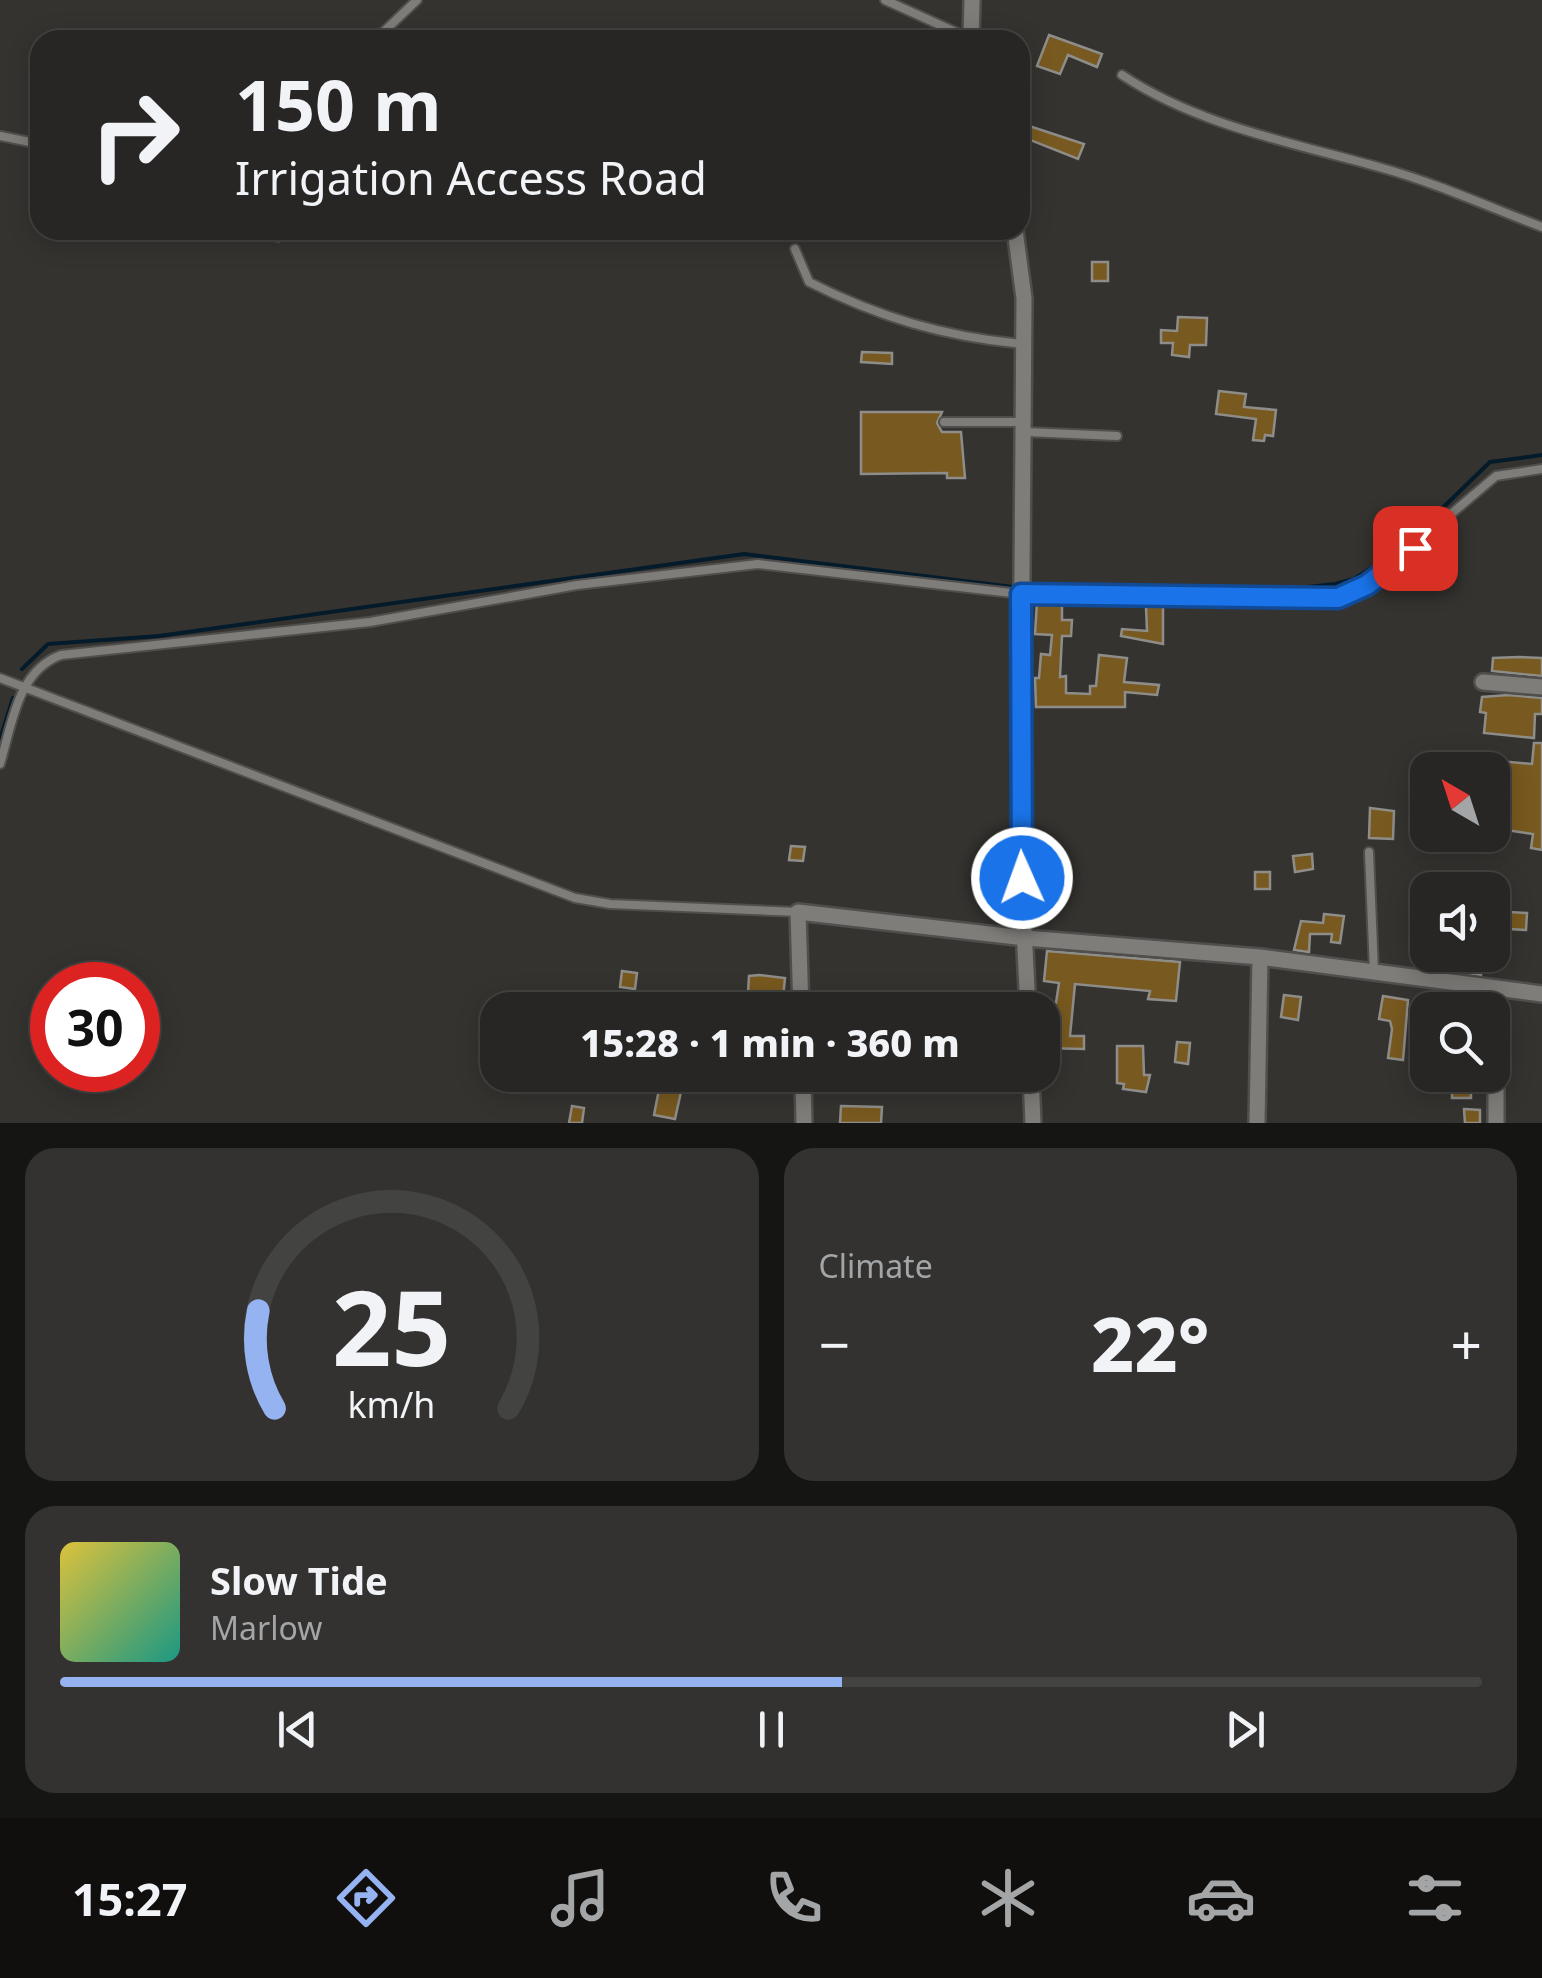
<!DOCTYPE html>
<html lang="en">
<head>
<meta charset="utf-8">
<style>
  :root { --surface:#272624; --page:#333231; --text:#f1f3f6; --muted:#a4a5a6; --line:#434341; --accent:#95b2f1 }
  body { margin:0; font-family:"Noto Sans",sans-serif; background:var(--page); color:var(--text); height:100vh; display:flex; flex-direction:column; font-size:38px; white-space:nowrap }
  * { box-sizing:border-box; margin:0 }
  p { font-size:32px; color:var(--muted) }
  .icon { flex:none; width:55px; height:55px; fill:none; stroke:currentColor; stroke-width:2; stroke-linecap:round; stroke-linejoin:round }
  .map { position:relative; height:1123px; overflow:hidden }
  .drawer { display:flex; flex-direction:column; gap:25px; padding:25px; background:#151514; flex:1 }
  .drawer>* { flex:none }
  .guide { position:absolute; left:30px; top:30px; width:1000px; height:210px; border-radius:30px; box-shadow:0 5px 25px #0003,0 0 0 2px var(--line); background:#272624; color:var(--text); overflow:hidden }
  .needle { width:65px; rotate:321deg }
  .controls { position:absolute; left:1410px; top:752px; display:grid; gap:20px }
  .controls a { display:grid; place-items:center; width:100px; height:100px; border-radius:20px; background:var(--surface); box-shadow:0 5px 25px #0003,0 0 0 2px var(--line); font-size:50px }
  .speed { position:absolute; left:30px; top:962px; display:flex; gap:20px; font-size:50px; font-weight:700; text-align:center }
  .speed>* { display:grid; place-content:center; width:130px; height:130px; border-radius:50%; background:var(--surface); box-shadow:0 5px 25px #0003,0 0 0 2px var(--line); line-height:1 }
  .speed .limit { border:15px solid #d22; background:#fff; color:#111 }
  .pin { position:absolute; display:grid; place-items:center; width:85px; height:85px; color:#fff; margin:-42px; border-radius:20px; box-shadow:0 5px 15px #0006 }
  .me { position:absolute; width:110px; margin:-55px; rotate:358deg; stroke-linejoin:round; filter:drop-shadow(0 0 8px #0008) }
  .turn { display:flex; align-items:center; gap:35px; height:210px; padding:0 40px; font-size:45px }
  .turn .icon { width:130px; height:130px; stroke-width:2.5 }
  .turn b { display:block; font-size:70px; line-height:85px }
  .big { font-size:75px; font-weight:800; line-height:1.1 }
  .drawer .tile { flex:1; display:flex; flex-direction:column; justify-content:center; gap:15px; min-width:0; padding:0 35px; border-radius:30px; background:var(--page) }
  .drawer .dial { align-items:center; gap:0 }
  .dial svg { height:260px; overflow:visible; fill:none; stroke:var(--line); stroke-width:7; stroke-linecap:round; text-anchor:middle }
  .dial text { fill:var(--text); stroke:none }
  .song { display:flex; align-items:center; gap:30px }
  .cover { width:120px; height:120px; border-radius:15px; background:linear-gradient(135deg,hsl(50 70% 55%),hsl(170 70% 35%)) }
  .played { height:10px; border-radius:5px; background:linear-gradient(90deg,var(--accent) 55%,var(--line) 55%) }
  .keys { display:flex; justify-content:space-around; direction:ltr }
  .heat { display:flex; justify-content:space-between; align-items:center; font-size:55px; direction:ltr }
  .drawer .tiles { flex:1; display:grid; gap:25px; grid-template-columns:1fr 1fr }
  .tile:last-child { grid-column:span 2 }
  .trip { position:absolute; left:480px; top:992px; width:580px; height:100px; border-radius:30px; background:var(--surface); box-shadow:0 5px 25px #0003,0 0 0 2px var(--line); font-weight:800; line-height:100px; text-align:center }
  .dock { display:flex; height:160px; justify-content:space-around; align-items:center; background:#100f0e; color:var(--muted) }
  .dock .icon { width:70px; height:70px }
  .dock .selected { color:var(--accent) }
  .dock b { font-size:45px; color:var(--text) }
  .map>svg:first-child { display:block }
</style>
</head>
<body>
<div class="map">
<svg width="1542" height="1123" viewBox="0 0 1542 1123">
  <rect width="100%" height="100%" fill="#343330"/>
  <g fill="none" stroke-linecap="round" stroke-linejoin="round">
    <!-- stream -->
    <path stroke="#031b2a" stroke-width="4" d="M1038 589H1290L1335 584 1354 579 1397 552 1490 462 1542 455
      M22 669 48 644 159 636 744 554 1013 587
      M0 739 13 698"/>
  </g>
  <!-- building -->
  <path fill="#78591f" stroke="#8e8d8a" stroke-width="2.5" d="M1049 35 1102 54 1097 67 1068 55 1060 74 1037 66Z
    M1020 123 1084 144 1078 159 1020 136Z
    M1092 262H1108V281H1092Z
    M1178 317 1207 318 1206 345H1190L1189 357 1172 355 1173 343H1161V330L1177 331Z
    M862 352 892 353V364L861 362Z
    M1219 391 1246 394 1244 407 1276 410 1273 436 1265 435 1264 441 1253 440 1256 419 1216 414Z
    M861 412H942L937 423 942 432H961L965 478H947V473L861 474Z
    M1037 602H1062V620H1072L1071 636H1062L1060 677 1066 676V693L1090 694V686H1096L1099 655 1127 658 1124 682 1159 685 1157 695 1125 692V707H1036L1035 678H1039L1041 654 1050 655 1052 635 1035 634Z
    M1163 606V644L1121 636 1122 629 1147 631 1146 607Z
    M1519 657 1542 658V676L1492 671 1493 658Z
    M1508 695 1542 698V714H1535L1534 738 1484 733 1486 713 1480 712 1482 697Z
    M1534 743H1542V850L1531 848 1533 834 1506 830 1505 837 1492 836 1494 816 1501 817 1506 778 1498 777 1500 761 1532 764Z
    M1370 808 1394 811 1393 839 1369 838Z
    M791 846 805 847 803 861 789 860Z
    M1312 854 1313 869 1295 872 1293 856Z
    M1255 872H1270V889H1255Z
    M1434 877 1483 882V890H1434Z
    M1509 912 1527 913 1526 930 1509 929Z
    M1324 914 1344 916 1340 943 1331 942 1332 934H1310L1309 952 1294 950 1301 921 1323 923Z
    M1047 951 1180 962 1176 1001 1148 999 1150 991 1075 984 1070 1036H1084V1049L1042 1048V1003H1056L1059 983 1044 981Z
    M1441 955 1483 962 1481 975 1440 969Z
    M622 971 637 973 635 989 620 987Z
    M759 975 785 978 783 998 748 993 749 976Z
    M704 995H734V1010H703Z
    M1284 995 1301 997 1298 1020 1281 1017Z
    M1451 995 1471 996V1010H1451Z
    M1383 996 1408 1000 1403 1060 1388 1058 1392 1029 1390 1021 1379 1019Z
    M1177 1042 1190 1043 1188 1064 1175 1062Z
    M1117 1046H1143L1144 1075H1150L1146 1092 1123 1089 1124 1084 1117 1083Z
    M748 1075H792V1090L747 1089Z
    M814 1075H910L908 1092 814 1084Z
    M1452 1075H1471V1098H1452Z
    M661 1079 683 1083 675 1119 654 1115Z
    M572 1106 584 1108 582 1123H569Z
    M841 1106 882 1107 881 1123H840Z
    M1464 1109 1480 1110V1123H1465Z"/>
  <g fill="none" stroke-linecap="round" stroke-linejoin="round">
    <defs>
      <path id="lane" d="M885 0 971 39
        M375 40 417 0
        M1122 75C1199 126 1294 143 1382 168 1436 183 1489 207 1542 227
        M0 136 40 144
        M260 230 278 237
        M795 249 809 282C878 317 945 337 1023 344
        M944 422H1026
        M1026 432 1117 436
        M0 678 575 898 610 904 798 912
        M0 764C12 725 17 671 61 655L370 622 577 585 758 564 1021 594 1338 598 1367 585 1496 476 1542 469
        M1369 852 1374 971"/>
      <path id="street" d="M971 40 972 0
        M1015 230 1024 298 1020 848 1028 1010
        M1483 682 1542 687
        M1496 991V1123
        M801 1010 798 912 1025 938 1260 957 1542 994
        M803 1075 804 1123
        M1031 1075 1033 1123
        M1257 1123 1260 957"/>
    </defs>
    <!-- lane casing -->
    <use href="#lane" stroke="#504f4d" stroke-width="12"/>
    <!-- street casing -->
    <use href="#street" stroke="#504f4d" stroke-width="20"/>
    <!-- lane -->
    <use href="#lane" stroke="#7e7d7a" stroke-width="8"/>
    <!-- street -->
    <use href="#street" stroke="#7e7d7a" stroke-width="15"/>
  </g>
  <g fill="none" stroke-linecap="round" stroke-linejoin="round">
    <defs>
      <path id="route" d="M1022 878 1021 594 1338 598 1367 585 1415 548"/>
    </defs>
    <!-- route casing -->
    <use href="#route" stroke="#114b97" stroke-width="25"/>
    <!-- route -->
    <use href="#route" stroke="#1a73e8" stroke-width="18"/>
  </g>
</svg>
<div class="controls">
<a><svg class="needle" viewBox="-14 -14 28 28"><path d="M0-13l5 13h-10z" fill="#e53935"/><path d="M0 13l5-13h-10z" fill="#a4a5a6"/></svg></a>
<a><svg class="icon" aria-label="sound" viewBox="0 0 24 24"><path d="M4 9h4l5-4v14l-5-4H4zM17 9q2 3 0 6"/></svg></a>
<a><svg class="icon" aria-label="search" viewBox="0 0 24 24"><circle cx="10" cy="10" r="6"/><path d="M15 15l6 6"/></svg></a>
</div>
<div class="speed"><div class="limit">30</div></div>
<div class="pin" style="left:1415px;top:548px;background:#d93025"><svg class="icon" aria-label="arrive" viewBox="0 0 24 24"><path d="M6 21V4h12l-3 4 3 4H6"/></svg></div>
<svg class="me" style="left:1022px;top:878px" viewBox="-20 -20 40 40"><circle r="17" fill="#1a73e8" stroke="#fff" stroke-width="3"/><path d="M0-11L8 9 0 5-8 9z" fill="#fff"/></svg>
<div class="trip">15:28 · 1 min · 360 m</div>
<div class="guide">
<div class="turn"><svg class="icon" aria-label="right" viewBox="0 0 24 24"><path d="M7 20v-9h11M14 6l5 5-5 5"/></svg><div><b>150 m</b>Irrigation Access Road</div></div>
</div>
</div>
<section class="drawer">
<div class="tiles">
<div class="tile dial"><svg viewBox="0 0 100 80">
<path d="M14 69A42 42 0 1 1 86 69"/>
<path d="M14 69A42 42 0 0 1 9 39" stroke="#95b2f1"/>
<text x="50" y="56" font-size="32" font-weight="700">25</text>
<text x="50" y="72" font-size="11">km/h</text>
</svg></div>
<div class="tile"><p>Climate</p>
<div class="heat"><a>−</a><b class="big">22°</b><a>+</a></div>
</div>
<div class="tile">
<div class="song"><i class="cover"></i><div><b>Slow Tide</b><p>Marlow</p></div></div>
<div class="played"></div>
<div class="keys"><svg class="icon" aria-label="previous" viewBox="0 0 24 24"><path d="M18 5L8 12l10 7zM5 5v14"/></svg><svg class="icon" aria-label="pause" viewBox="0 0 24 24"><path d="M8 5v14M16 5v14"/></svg><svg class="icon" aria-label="next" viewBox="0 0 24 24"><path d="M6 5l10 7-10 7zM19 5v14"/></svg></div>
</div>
</div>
</section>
<nav class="dock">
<b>15:27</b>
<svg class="icon selected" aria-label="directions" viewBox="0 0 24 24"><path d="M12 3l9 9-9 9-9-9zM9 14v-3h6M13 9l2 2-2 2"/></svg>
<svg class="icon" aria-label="music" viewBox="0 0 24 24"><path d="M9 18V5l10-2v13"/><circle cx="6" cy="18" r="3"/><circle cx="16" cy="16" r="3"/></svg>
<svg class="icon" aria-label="phone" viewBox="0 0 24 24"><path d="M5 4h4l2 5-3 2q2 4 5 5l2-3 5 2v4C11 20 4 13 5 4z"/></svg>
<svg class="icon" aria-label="climate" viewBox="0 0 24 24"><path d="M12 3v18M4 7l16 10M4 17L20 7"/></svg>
<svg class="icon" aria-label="car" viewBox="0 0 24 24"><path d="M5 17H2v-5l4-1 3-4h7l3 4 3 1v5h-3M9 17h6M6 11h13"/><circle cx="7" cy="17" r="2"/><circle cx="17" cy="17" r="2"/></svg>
<svg class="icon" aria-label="filters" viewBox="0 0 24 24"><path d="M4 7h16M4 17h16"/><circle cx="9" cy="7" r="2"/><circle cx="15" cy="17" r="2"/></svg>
</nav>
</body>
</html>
